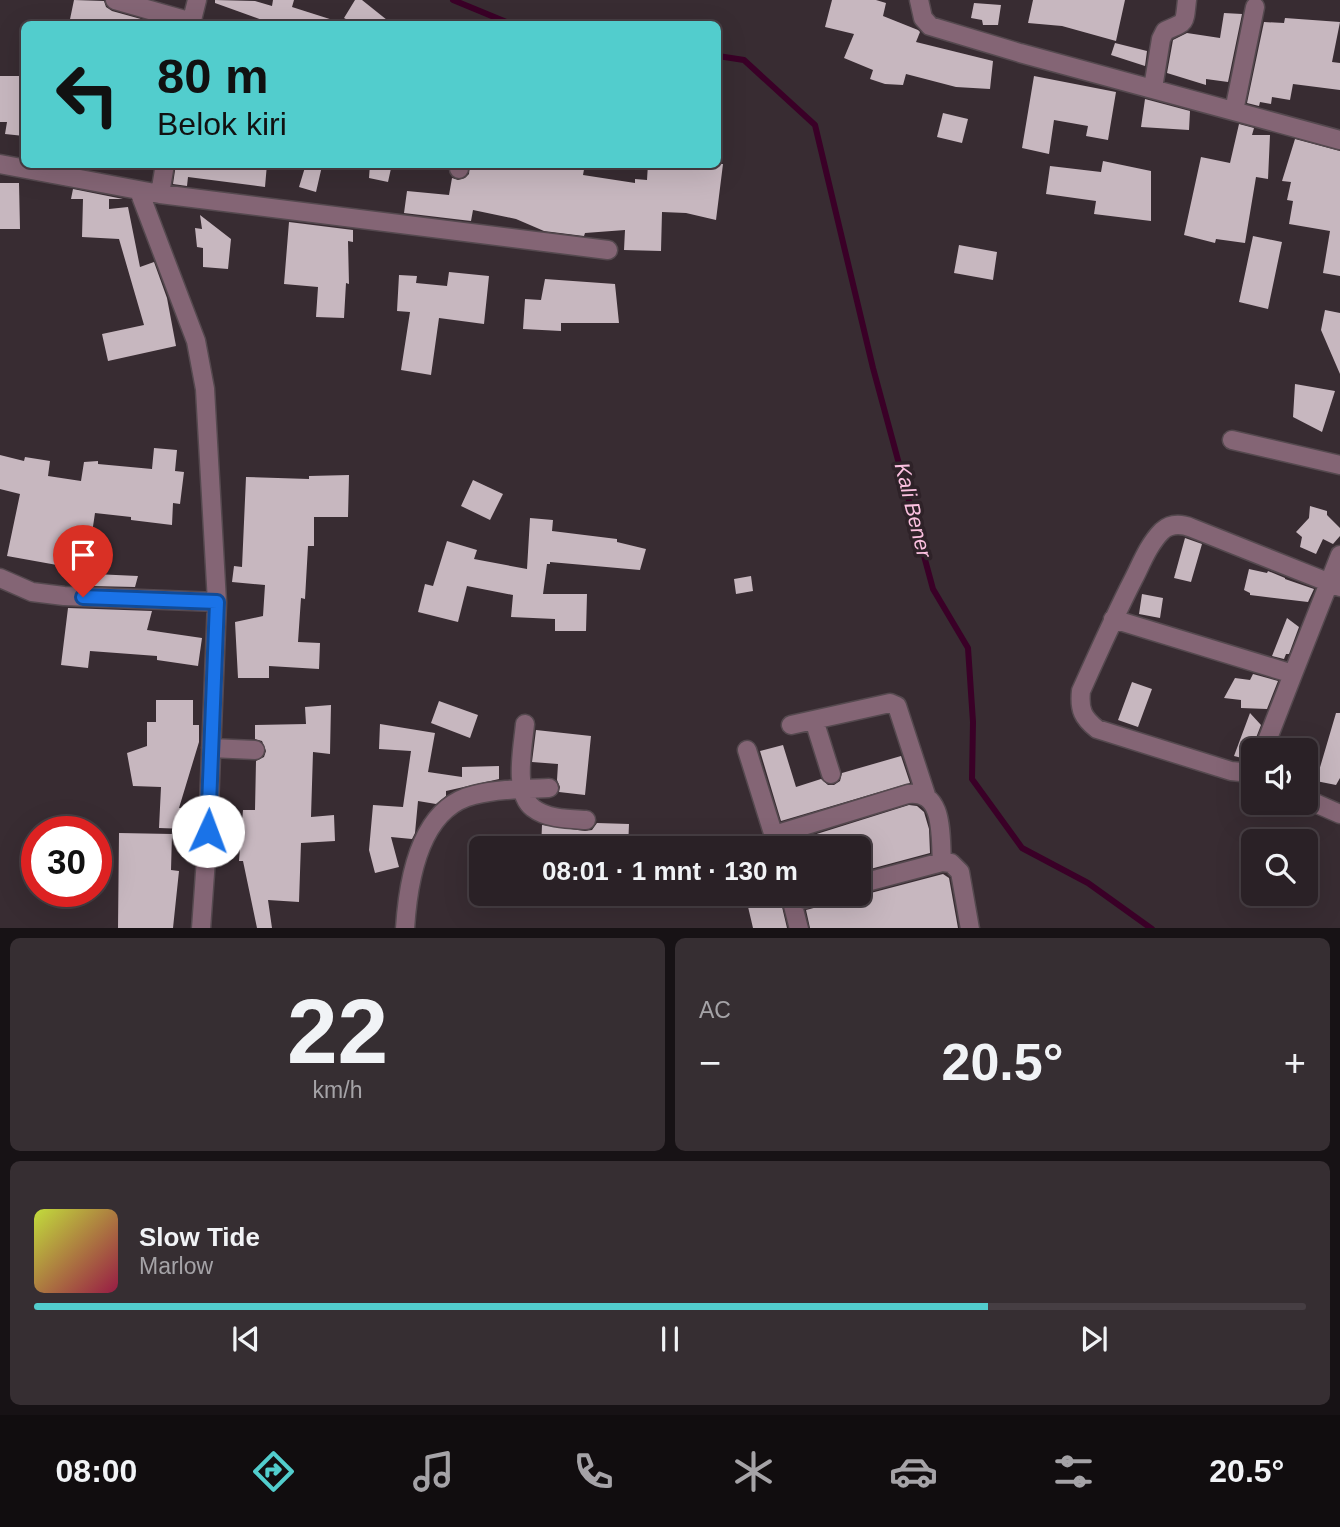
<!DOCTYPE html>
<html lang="id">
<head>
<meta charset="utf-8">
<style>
  :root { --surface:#2a2126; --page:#362e32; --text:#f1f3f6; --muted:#a5a3a7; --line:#463e43; --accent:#52cdcd }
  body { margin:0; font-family:Helvetica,sans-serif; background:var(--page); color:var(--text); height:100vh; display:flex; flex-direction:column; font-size:26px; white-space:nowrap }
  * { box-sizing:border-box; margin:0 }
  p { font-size:23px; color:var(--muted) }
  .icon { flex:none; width:38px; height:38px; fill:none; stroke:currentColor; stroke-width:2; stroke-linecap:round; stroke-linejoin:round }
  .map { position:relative; height:928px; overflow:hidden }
  .side { display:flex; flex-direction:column; gap:10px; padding:10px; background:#171215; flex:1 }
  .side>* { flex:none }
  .banner { position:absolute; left:21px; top:21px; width:700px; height:147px; border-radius:10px; box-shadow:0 7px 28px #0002,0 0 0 2px var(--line); background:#52cdcd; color:#111; overflow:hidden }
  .controls { position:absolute; left:1241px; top:738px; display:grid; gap:14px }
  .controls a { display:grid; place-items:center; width:77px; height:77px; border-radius:10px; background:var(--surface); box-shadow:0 7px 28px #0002,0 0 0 2px var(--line); font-size:35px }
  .speed { position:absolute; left:21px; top:816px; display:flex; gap:14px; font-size:35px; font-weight:700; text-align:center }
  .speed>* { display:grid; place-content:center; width:91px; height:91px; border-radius:50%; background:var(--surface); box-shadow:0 7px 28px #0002,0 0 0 2px var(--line); line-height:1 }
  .speed .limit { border:10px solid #d22; background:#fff; color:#111 }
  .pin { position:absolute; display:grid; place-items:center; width:60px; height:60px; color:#fff; margin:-72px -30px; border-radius:50% 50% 50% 0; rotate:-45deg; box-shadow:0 0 7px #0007 }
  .pin .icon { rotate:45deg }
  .me { position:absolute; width:77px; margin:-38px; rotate:2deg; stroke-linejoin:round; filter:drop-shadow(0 0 5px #0008) }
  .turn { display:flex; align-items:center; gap:24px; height:147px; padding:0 21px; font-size:32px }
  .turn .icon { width:91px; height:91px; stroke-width:2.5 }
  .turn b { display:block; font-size:49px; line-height:60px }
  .big { font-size:52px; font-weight:700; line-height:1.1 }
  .side .widget { flex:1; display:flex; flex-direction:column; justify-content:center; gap:10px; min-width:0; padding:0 24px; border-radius:10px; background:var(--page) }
  .side .dial { align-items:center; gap:0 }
  .dial b { font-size:91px; line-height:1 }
  .song { display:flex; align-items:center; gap:21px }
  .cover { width:84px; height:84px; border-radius:10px; background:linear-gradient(135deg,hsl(70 70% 55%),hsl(340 70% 35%)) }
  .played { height:7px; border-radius:4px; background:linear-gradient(90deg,var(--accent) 75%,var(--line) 75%) }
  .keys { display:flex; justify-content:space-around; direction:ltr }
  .heat { display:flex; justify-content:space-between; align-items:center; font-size:38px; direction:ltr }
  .side .tiles { flex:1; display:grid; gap:10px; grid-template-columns:1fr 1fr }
  .widget:last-child { grid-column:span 2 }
  .trip { position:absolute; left:469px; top:836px; width:402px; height:70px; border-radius:10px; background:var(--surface); box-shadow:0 7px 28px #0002,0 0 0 2px var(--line); font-weight:700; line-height:70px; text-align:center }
  .tab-bar { display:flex; height:112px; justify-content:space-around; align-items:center; background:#110d0f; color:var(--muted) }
  .tab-bar .icon { width:49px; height:49px }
  .tab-bar .on { color:var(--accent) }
  .tab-bar b { font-size:32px; color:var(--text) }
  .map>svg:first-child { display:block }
</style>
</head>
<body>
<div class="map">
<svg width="1340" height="929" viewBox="0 0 1340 929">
  <rect width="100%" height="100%" fill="#382c32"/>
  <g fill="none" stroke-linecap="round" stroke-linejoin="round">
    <!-- stream -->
    <path stroke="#3a0027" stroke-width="6" d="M453 0 511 24
      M718 56 744 60 815 125 873 368 933 589 968 648 973 722 972 779 1022 848 1088 883 1152 929"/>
  </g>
  <!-- building -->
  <path fill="#c7b7bf" d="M74 0 104 1 106 7 112 11 159 24H69Z
    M215 0 255 1 272 6 273 0H294L292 7 336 21V24H273L215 3Z
    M355 0H362L392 24H355L344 18Z
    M832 0H876L886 3 883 16 918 30 920 32 916 42 993 61 990 89 956 87 906 74 903 85 885 84 870 79 873 70 844 58 854 34 825 27Z
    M1033 0H1125L1116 41 1062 26 1028 23Z
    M974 3 1001 5 998 25H983L982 20 971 18Z
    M1224 13 1242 14 1228 82 1206 79V85L1167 73 1173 40 1187 33 1220 38Z
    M1285 18 1340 22 1332 62 1340 63V90L1293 84 1290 100 1272 97 1271 104 1260 102 1259 106 1247 103 1264 22 1284 23Z
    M1115 43 1147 51 1145 66 1111 55Z
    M0 76H24V136L5 134 7 122H0Z
    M1034 76 1116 92 1108 140 1086 136 1088 126 1054 120 1049 154 1022 148Z
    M1145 99 1190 111 1189 130 1141 127Z
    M943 113 968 119 962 143 937 137Z
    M1239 124 1254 128 1252 135H1270L1268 179 1256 177 1245 243 1216 239 1215 243 1184 235 1201 157 1230 163Z
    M1295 139 1340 151V276L1323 273 1330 231 1289 224 1293 201 1287 200 1291 182 1282 181Z
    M1103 161 1151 171V221L1094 214 1096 201 1046 194 1050 166 1101 172Z
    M176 164H267L265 187 188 177 187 186 173 184Z
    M306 164 322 166 316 192 299 187Z
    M370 164H392L388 182 369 178Z
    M470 164H585L583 175 635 183V179L647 180 648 164 698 169V164H723L716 220 686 213 662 212 661 251 624 250 625 230 585 233 584 236 544 231 516 219 473 210 471 221 404 213 407 191 449 195 452 178 458 180 465 178 469 174Z
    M0 183H19L20 229H0Z
    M73 189 123 199H109V209L128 207 140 267 154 262 167 298 176 346 108 361 102 334 144 325 119 239 82 237 83 199H71Z
    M200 215 231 239 228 269 203 267V248L197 247 195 228 202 229Z
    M289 222 353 230V242L348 241 349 284 346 283 344 318 316 317 318 287 284 284Z
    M1253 236 1282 242 1268 309 1239 302Z
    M959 245 997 252 993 280 954 273Z
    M449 272 489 276 484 324 439 318 431 375 401 370 410 312 397 311 399 275 417 276 416 283 447 286Z
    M545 279 615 284 619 323H561V331L523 329 525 299 541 300Z
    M1325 310 1340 313V374L1321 330Z
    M1295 384 1335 391 1322 432 1293 417Z
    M154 448 177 450 175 471 184 472 180 504 173 503 172 525 131 520V517L95 513 88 560 59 556 57 565 7 556 20 494 0 489V455L24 461 25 457 50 461 48 476 81 481 84 462 98 461V464L152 469Z
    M349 475 348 517H314V546H308L305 599 301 598 298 642 320 643 319 669 269 666V678H238L235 622 263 616 265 585 232 582 234 566 242 567 246 477 309 479V476Z
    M473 480 503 494 490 520 461 506Z
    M1310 506 1327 511V515L1340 528V536L1333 544 1323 539 1316 554 1300 547 1302 537 1296 532 1309 518Z
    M530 518 553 520 552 531 617 539V542L646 549 640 570 550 562V564H547L543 594H587L586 631H555V619L511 617 513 595 467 586 458 622 418 612 425 584 433 586 447 541 477 550 474 559 527 569Z
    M1185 538 1202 544 1191 582 1174 578Z
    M1249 569 1267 573 1268 571 1285 578V579L1314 589 1308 602 1250 595V593L1244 590Z
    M94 574 138 576 135 587 93 586Z
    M751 576 753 591 736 594 734 579Z
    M1142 594 1163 598 1160 618 1139 614Z
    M68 608 152 611 147 630 202 638 198 666 157 660V656L90 651 88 668 61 665Z
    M1287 618 1299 627 1289 654H1286L1284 659 1272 656Z
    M1253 674 1278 681 1267 709 1241 708V700L1224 698 1235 678 1250 680Z
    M1132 682 1152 689 1138 727 1118 720Z
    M156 700H193V725H199V742L179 808H187V829L159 828 161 787 133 786 127 753 147 746V722H156Z
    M439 701 478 715 470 738 431 723Z
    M331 705 330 754 313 752 311 817 334 815 335 841 301 843 299 902 268 900 272 928H257L243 861H239L243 810H255L256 761 264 757 266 751 262 741 255 739V725L306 724 305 707Z
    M1250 713 1261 725 1252 748 1253 758 1246 759 1234 756Z
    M1336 713H1340V778L1336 785 1316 781Z
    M380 724 435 733 428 772 462 777V767L499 766V779L446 791V796L436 804 418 801 415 833 412 839 391 837 399 867 375 873 369 850 373 805 403 807 411 751 379 749Z
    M536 730 591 736 585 795 559 792 560 787 557 780 558 764 532 762Z
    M783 745 796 787 821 779 828 785H834L840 781 842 773 901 756 910 783 781 821 760 751Z
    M909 805 917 806 924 812 929 829 930 853 859 872V849H789L788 843Z
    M597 823 629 824 628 849H541L542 825 585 831 592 830Z
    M119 833 172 834 171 870 179 871 173 928H118Z
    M943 874 949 878 958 928H810L806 910Z
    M745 894H779L787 928H753Z"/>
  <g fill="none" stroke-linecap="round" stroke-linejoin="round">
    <defs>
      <path id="minor" d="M115 0 192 22
        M919 0 923 18 930 26 1020 53 1340 140
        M191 24 197 0
        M1153 88 1161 39 1165 31C1187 21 1184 25 1187 0
        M1234 111 1255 7
        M0 164 160 194 165 164
        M459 169V164
        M139 191 196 341 205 389 217 602 208 831 201 929
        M160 194 608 250
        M1232 440 1340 465
        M0 578 32 592 64 596 217 602
        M1113 619 1293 674 1340 555
        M814 720 831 774
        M525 724C523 746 513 793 533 808 547 819 569 819 586 820
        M791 725 890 703 897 706 926 795
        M211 748 255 750
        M747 750 778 849
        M1263 751 1293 674
        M1253 769 1241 772 1231 771 1097 729C1083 718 1079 710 1081 691 1098 653 1115 615 1134 578 1142 562 1149 544 1162 531 1171 523 1182 524 1192 528L1340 587
        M1306 799 1340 814
        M774 835 908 794C945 790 940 836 942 862L859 884
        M942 862 951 863 960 872 970 929
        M790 894 799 929
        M792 902 822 894
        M405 929C408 881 419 808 474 795 498 789 524 789 549 788"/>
    </defs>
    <!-- minor casing -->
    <use href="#minor" stroke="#55494f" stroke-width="21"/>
    <!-- minor -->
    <use href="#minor" stroke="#846575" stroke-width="18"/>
  </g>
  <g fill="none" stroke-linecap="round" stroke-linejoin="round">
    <defs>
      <path id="route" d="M83 597 217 602 208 831"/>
    </defs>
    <!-- route casing -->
    <use href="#route" stroke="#114b97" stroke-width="18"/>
    <!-- route -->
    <use href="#route" stroke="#1a73e8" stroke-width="12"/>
  </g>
  <g text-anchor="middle" stroke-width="7" stroke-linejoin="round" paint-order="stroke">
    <!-- water labels -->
    <g font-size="21" font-style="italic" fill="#fcc1e0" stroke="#2e2228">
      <text transform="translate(913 510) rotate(76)" y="7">Kali Bener</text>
    </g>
  </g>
</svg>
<div class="controls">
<a><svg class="icon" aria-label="sound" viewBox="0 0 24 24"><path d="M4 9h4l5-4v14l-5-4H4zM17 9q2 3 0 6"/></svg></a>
<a><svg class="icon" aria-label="search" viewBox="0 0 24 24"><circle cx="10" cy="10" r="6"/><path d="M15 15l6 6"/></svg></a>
</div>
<div class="speed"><div class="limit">30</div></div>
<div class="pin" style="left:83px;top:597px;background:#d93025"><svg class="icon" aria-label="arrive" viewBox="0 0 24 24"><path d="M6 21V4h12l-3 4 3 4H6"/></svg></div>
<svg class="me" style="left:208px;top:831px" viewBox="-20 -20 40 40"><circle r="19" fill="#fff"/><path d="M0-13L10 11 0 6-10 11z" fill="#1a73e8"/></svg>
<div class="trip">08:01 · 1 mnt · 130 m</div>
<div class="banner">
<div class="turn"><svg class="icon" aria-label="left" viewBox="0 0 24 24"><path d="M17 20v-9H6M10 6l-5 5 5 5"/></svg><div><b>80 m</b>Belok kiri</div></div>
</div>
</div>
<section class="side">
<div class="tiles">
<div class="widget dial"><b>22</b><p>km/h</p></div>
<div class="widget"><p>AC</p>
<div class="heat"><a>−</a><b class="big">20.5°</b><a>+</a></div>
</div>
<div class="widget">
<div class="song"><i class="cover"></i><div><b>Slow Tide</b><p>Marlow</p></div></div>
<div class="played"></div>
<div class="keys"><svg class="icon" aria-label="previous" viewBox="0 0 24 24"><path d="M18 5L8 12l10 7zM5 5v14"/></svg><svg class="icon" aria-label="pause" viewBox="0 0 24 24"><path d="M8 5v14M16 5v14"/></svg><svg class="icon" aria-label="next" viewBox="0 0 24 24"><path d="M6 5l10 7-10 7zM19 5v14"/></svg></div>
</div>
</div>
</section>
<nav class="tab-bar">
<b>08:00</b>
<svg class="icon on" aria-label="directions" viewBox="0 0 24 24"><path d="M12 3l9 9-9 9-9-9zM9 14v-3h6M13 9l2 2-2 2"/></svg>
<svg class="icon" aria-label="music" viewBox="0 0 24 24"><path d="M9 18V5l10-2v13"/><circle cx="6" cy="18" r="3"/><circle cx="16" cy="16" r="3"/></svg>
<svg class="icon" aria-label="phone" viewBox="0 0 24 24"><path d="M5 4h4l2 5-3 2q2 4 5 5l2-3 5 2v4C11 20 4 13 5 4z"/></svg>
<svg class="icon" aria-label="climate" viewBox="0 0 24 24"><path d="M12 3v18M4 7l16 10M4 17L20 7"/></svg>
<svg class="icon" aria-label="car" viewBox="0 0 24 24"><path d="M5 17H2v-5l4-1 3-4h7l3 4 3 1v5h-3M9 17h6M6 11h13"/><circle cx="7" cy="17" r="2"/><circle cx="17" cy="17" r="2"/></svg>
<svg class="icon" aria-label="filters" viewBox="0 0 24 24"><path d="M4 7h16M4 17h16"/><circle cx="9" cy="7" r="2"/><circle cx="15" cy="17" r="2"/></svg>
<b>20.5°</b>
</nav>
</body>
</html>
